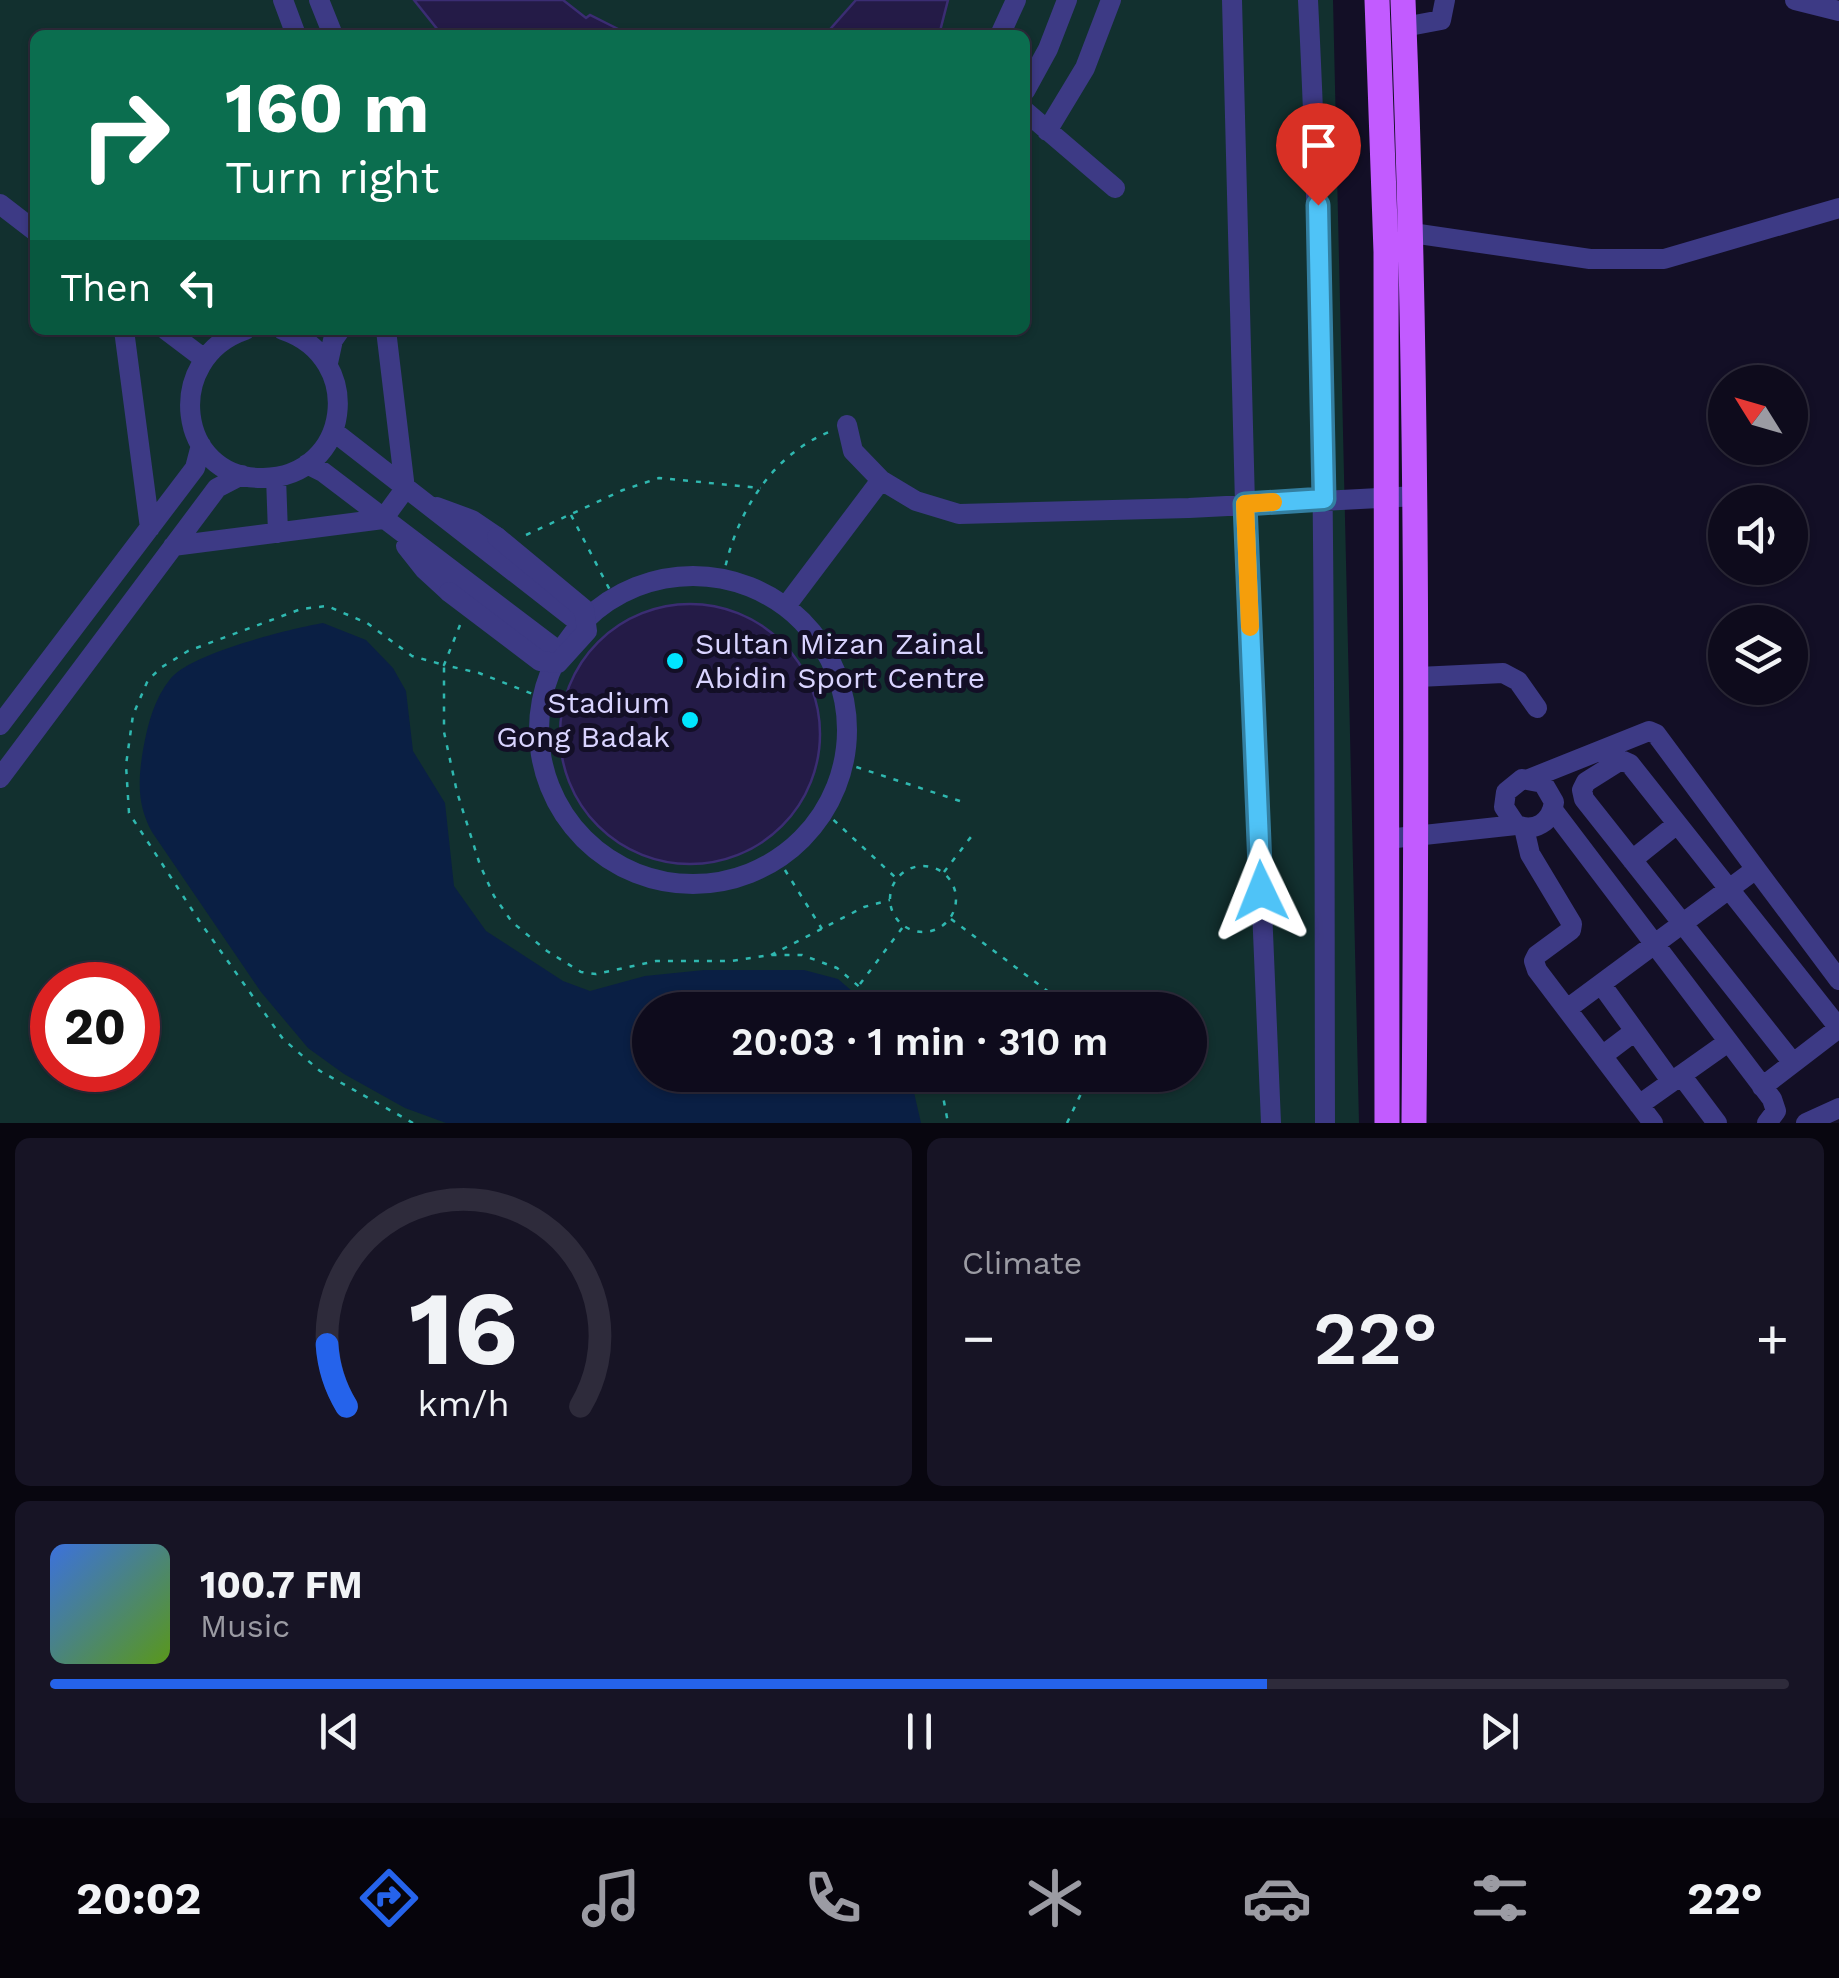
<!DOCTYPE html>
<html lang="en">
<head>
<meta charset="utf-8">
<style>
  :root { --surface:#0e0b1c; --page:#171425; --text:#f1f3f6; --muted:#9b9ba3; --line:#2e2b3b; --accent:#2563eb }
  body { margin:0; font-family:"Work Sans",sans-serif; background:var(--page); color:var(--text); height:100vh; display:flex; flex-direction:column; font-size:38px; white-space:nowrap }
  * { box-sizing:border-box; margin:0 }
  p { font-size:32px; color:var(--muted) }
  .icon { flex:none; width:55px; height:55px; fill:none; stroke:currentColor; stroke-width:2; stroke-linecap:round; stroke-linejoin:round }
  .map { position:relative; height:1123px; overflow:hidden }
  .side { display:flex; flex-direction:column; gap:15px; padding:15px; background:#08060f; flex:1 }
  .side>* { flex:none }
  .banner { position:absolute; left:30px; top:30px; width:1000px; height:305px; border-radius:15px; box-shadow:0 2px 8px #0004,0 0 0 2px var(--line); background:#0b6e4f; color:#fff; overflow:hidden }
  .needle { width:65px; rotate:307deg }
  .tools { position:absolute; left:1708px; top:365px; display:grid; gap:20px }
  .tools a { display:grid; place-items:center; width:100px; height:100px; border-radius:50%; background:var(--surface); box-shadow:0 2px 8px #0004,0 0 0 2px var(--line); font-size:50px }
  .speed { position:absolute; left:30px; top:962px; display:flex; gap:20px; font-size:50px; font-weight:700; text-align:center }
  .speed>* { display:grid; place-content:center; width:130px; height:130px; border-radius:50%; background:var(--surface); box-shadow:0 2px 8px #0004,0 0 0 2px var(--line); line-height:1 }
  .speed .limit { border:15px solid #d22; background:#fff; color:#111 }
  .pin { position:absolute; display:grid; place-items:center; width:85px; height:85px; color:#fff; margin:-102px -42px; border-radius:50% 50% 50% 0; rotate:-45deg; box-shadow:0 0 10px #0007 }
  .pin .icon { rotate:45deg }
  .me { position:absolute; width:110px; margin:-55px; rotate:358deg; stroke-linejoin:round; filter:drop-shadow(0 0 8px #0008) }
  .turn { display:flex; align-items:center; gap:35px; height:210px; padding:0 30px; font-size:45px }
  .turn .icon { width:130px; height:130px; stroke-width:2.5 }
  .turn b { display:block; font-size:70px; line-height:85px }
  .then { display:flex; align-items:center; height:95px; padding:0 30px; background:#0003; gap:20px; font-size:38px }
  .big { font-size:75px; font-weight:600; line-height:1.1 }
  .side .tile { flex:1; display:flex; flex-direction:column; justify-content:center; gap:15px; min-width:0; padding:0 35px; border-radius:15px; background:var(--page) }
  .side .dial { align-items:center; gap:0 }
  .dial svg { height:260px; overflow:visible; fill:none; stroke:var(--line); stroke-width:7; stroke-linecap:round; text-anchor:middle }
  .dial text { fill:var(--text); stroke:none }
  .song { display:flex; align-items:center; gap:30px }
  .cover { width:120px; height:120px; border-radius:15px; background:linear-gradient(135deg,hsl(220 70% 55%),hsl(90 70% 35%)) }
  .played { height:10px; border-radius:5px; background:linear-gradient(90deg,var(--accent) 70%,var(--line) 70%) }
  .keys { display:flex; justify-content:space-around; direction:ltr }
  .heat { display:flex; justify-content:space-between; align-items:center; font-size:55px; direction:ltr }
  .side .tiles { flex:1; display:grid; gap:15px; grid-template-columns:1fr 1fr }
  .tile:last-child { grid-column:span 2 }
  .trip { position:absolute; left:632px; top:992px; width:575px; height:100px; border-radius:50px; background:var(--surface); box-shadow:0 2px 8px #0004,0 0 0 2px var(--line); font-weight:600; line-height:100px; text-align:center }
  .menu { display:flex; height:160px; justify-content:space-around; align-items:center; background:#06040b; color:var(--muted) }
  .menu .icon { width:70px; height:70px }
  .menu .current { color:var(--accent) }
  .menu b { font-size:45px; color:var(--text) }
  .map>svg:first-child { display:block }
</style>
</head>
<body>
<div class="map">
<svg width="1839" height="1123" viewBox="0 0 1839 1123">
  <rect width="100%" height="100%" fill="#130f26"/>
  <!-- green -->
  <path fill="#12302f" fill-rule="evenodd" d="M0 0H1333L1359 1123H0ZM35 35H1025V330H35ZM52 985H138V1070H52ZM650 1010H1190V1075H650Z"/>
  <!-- water -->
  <path fill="#0a1f44" d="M323 623 366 640 393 668 406 691 413 751 445 803 454 886 486 931 563 981 590 991 645 976 704 970H804L838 979 874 1010H650V1075H910L921 1123H446L405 1108 344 1074 308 1048 261 992 152 832C137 805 138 780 143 750 148 723 154 699 171 678 192 653 289 629 323 623Z"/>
  <!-- building -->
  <path fill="#241b47" stroke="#3b2d73" stroke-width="2.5" d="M414 0H563L586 18 590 15 630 35H442Z
    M856 0H948L939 35H825Z
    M560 734a130 130 0 1 1 260 0a130 130 0 1 1-260 0Z"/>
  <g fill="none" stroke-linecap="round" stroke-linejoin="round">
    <!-- path -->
    <path stroke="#2fb8b0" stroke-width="2.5" stroke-dasharray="5 8" stroke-linecap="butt" d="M571 515 614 598
      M526 535 623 490 659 478 761 488
      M723 578C734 518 769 456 829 432
      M460 625 444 665 479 673 543 698
      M844 763 963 802
      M824 811 896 878
      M778 859 822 929
      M890 899a33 33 0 1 1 66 0a33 33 0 1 1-66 0Z
      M944 872 974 833
      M951 919 1073 1010
      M771 955 864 907 890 900
      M860 984 903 927
      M939 1075 948 1123
      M413 1123 320 1071 283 1039 200 922 129 813 126 765 133 715 148 680 162 667 188 651 301 609 327 606 367 623 412 656 444 665V732L457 792 480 865 494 896 512 922 547 951 581 972 596 974 656 961H731L770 955H802L837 968 887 1010
      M1067 1123 1090 1075"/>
    <!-- minor -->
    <path stroke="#3d3a85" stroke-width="20" d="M283 0 296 35
      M319 0 333 35
      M1232 0 1245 504 1271 1123
      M1308 0C1327 374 1324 749 1325 1123
      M1795 0 1839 11
      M1404 27 1441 20 1445 0
      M1000 35 1016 0
      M1025 91 1048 49 1067 0
      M1025 111 1115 188
      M1047 131 1085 68 1111 0
      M0 204 35 231
      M1412 233 1590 259H1664L1839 208
      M124 330 150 528
      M166 330 203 358
      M245 330C163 358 176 479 263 478 351 477 366 358 283 330
      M328 363 333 340 340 330
      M847 425 853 451 881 480 916 501 959 514 1189 508 1417 496
      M333 431 581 624
      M307 464 323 472 561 653
      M276 477 278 533
      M437 507 472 520 497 537
      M173 546 383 519 405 489 386 330
      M406 546 425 570 449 592
      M539 730a154 154 0 1 1 308 0a154 154 0 1 1-308 0Z
      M786 606 881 480
      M1418 677 1503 673 1518 681 1537 708
      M0 725 195 468 201 445
      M0 778 217 488 242 475
      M1529 779 1649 731 1656 734 1756 869 1567 1009
      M1553 810 1772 1099 1776 1111 1767 1123
      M1524 828 1530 854 1572 924 1571 930 1537 955 1534 961 1537 970 1653 1123
      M1387 839 1516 825C1535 832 1551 823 1554 802L1543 783 1522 779 1506 792 1504 807 1516 825
      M1632 860 1677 824
      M1756 869 1839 980
      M1601 984 1635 1031 1602 1056
      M1635 1031 1671 1081
      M1793 1063 1584 799 1582 790 1586 782 1621 760 1630 764 1839 1028
      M1681 1075 1717 1123
      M1762 1087 1839 1028
      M1639 1105 1728 1042
      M1806 1123 1839 1108"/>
    <!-- major -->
    <path stroke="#c25bff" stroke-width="25" d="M1377 0 1386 252 1387 1123
      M1403 0C1418 374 1417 748 1414 1123"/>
    <!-- minor-bridge -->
    <path stroke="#3d3a85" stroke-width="20" d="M449 592 540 661 558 663 587 631 584 609 497 537"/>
  </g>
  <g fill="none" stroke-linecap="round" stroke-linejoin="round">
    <defs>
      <path id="route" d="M1261 891 1245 504 1324 499 1318 205"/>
    </defs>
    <!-- route casing -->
    <use href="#route" stroke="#337fa1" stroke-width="25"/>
    <!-- route -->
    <use href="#route" stroke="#4fc3f7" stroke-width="18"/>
    <!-- slow -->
    <path stroke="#f59e0b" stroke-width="18" d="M1250 627 1245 504 1273 502"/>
  </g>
  <!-- markers -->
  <g fill="#00e5ff" stroke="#130f26" stroke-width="4">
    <circle cx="675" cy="661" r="10"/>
    <circle cx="690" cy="720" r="10"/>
  </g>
  <g text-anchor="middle" stroke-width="10" stroke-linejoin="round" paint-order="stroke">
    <!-- poi labels -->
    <g font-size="30" fill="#d9d4ff" stroke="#130f26" text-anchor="start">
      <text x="695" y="654">Sultan Mizan Zainal<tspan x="695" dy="34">Abidin Sport Centre</tspan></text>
      <text x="670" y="713" text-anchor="end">Stadium<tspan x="670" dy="34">Gong Badak</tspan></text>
    </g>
  </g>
</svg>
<div class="tools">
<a><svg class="needle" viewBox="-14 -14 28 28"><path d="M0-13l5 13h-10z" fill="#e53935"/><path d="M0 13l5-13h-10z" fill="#9b9ba3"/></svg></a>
<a><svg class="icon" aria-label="sound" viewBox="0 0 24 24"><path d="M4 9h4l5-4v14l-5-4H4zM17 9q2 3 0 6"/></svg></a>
<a><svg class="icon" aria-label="layers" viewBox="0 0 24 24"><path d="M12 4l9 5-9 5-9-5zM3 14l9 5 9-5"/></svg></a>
</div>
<div class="speed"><div class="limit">20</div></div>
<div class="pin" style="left:1318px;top:205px;background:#d93025"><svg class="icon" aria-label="arrive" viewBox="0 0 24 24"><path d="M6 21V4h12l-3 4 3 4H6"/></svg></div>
<svg class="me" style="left:1261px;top:891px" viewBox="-20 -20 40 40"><path d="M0-17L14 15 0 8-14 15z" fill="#4fc3f7" stroke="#fff" stroke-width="4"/></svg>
<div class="trip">20:03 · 1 min · 310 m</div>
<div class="banner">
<div class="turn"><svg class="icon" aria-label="right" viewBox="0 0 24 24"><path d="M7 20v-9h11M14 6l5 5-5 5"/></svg><div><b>160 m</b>Turn right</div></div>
<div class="then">Then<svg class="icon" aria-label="left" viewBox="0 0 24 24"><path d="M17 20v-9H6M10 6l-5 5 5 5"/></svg></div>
</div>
</div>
<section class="side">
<div class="tiles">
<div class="tile dial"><svg viewBox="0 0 100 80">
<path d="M14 69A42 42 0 1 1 86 69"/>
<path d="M14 69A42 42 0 0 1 8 50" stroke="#2563eb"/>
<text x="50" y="56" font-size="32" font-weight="700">16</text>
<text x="50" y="72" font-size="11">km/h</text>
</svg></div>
<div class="tile"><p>Climate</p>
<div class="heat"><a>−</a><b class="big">22°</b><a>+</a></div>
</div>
<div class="tile">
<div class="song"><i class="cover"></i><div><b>100.7 FM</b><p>Music</p></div></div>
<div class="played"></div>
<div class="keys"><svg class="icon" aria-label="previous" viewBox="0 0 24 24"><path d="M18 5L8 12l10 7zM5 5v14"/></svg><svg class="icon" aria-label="pause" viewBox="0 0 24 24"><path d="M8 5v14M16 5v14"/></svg><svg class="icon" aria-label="next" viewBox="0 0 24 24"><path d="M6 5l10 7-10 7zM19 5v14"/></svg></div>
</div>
</div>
</section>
<nav class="menu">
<b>20:02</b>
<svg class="icon current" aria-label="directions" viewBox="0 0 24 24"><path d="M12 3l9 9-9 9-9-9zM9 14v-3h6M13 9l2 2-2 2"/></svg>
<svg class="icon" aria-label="music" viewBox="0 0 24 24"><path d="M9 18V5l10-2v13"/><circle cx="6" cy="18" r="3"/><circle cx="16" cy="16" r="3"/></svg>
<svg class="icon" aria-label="phone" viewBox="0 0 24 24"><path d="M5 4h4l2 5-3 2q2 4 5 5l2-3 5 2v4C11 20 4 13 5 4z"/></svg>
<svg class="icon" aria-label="climate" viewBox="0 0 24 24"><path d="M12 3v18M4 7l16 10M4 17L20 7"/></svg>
<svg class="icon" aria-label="car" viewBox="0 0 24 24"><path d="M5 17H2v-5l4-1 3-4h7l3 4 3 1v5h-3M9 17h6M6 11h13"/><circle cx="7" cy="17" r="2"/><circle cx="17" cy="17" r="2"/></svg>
<svg class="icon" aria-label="filters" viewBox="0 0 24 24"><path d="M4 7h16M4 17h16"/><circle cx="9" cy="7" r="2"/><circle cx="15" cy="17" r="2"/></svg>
<b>22°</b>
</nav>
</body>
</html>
